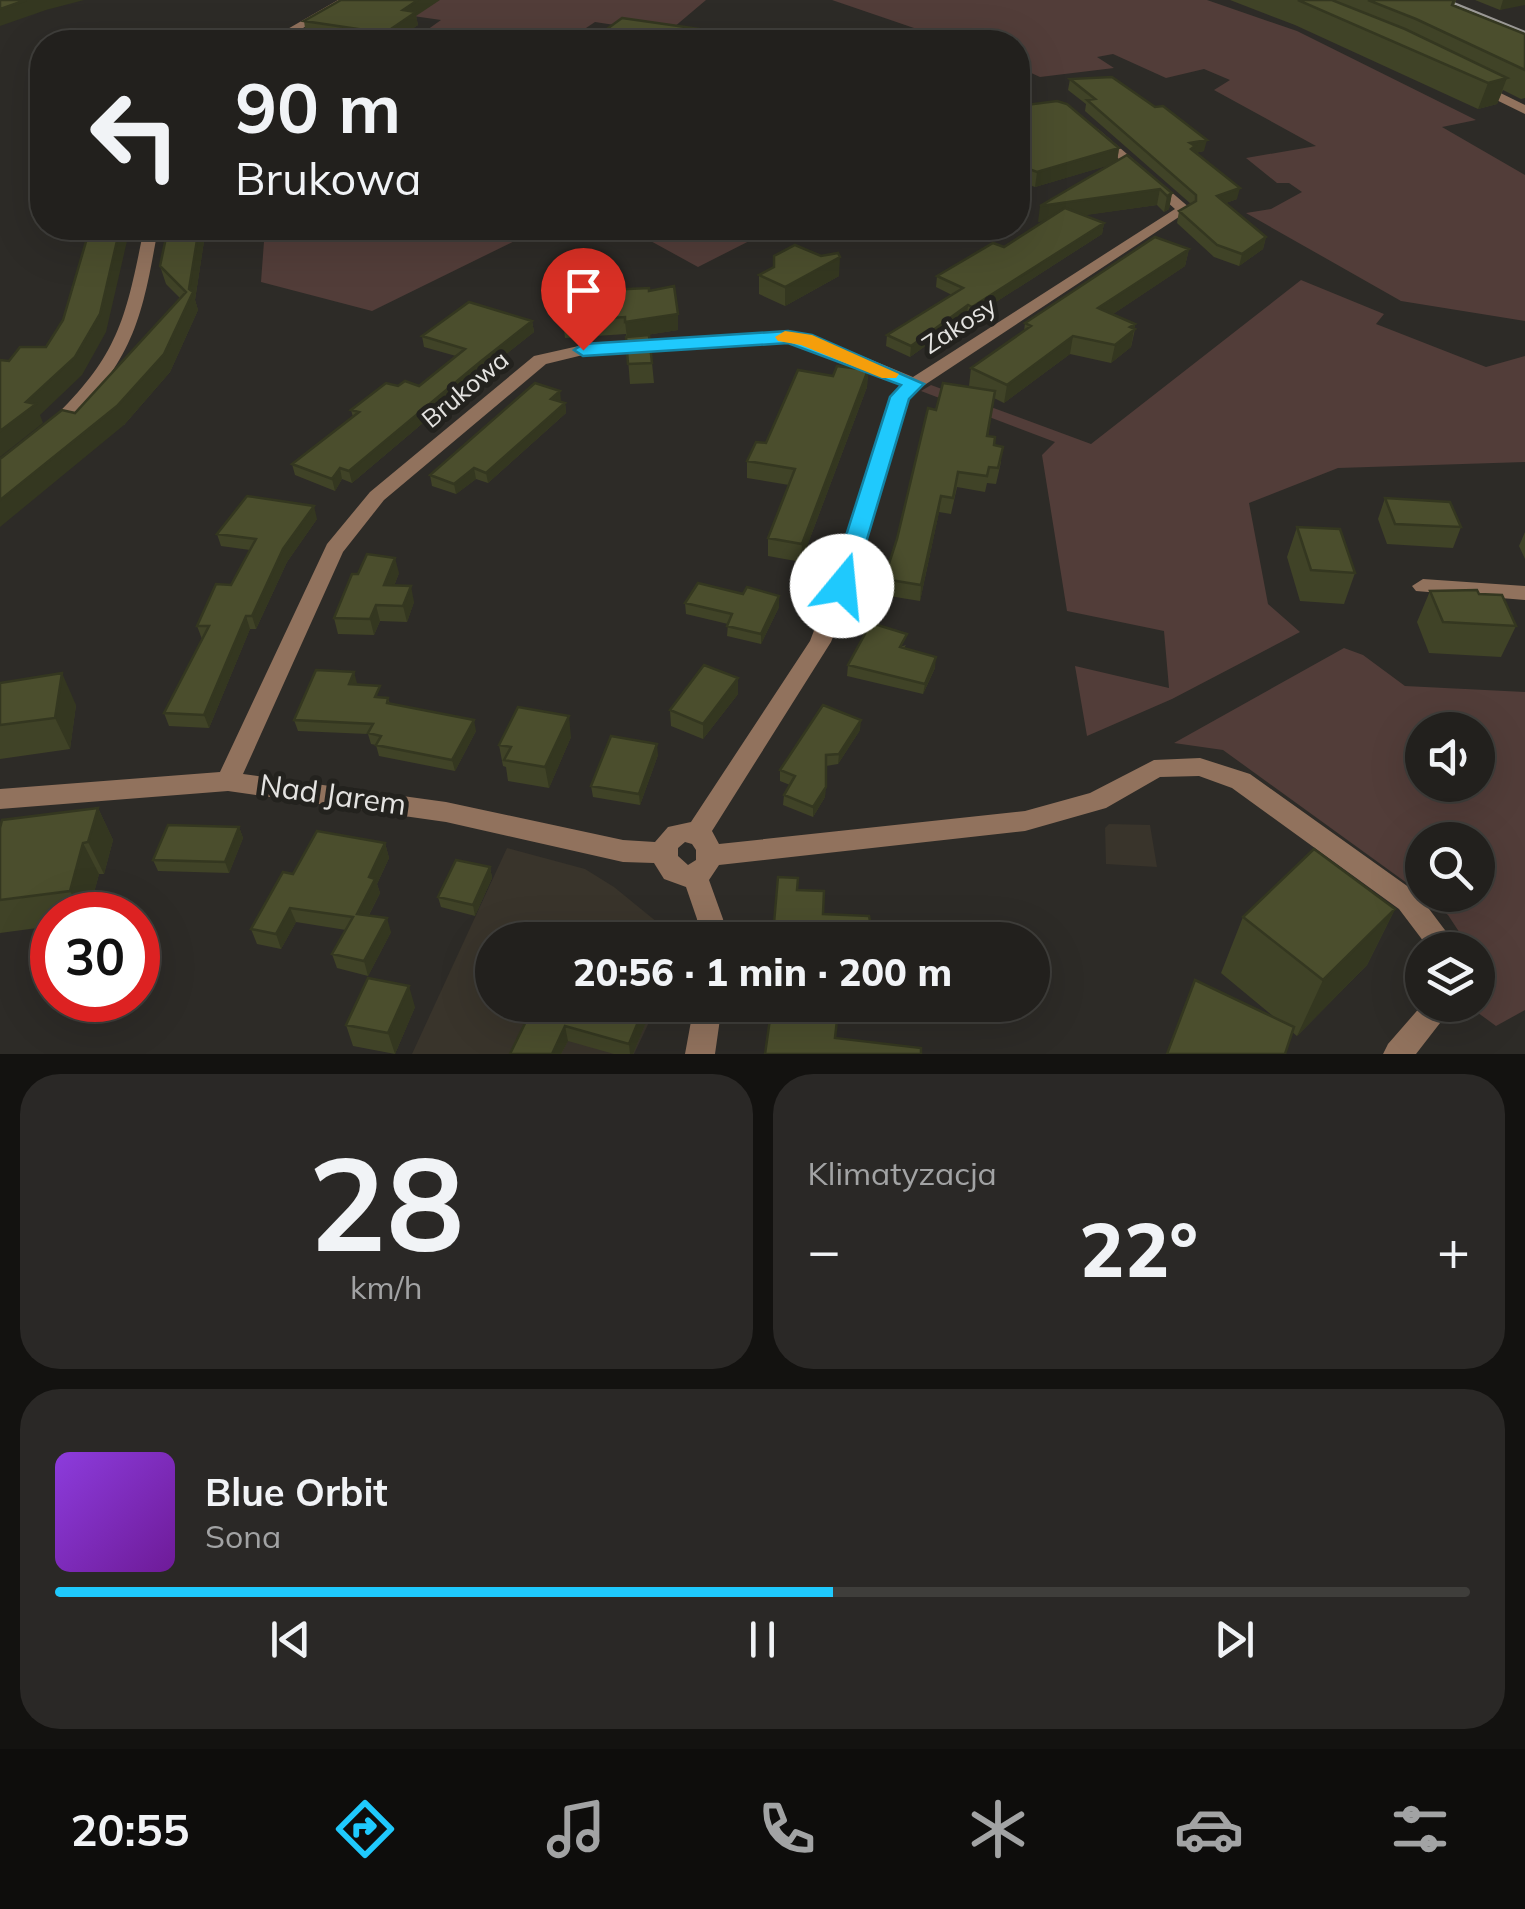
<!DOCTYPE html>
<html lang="pl">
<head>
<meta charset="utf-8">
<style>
  :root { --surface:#22201d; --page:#2a2826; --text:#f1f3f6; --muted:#a2a3a4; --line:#3f3e3b; --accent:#1fc9fd }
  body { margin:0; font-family:Mulish,sans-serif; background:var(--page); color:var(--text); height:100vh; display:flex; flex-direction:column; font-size:38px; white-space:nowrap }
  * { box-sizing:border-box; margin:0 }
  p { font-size:32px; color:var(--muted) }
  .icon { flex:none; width:55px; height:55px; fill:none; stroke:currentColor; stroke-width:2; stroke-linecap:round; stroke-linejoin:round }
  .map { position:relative; height:1054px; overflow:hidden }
  .details { display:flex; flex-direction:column; gap:20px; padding:20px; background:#131210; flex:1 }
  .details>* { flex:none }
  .top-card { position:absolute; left:30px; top:30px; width:1000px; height:210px; border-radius:40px; box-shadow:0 10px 40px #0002,0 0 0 2px var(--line); background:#22201d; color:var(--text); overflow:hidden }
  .buttons { position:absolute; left:1405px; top:712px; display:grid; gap:20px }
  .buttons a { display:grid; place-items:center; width:90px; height:90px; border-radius:50%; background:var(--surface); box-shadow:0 10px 40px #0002,0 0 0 2px var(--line); font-size:50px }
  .speed { position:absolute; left:30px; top:892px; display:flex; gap:20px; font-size:50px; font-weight:700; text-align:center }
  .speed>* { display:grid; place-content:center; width:130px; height:130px; border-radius:50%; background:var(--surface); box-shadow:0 10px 40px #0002,0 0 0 2px var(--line); line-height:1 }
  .speed .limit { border:15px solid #d22; background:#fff; color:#111 }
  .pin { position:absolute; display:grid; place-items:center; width:85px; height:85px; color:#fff; margin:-102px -42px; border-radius:50% 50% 50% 0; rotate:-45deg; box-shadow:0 0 10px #0007 }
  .pin .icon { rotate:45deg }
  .me { position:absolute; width:110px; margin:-55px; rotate:17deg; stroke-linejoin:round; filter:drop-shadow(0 0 8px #0008) }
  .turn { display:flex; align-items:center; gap:35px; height:210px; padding:0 40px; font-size:45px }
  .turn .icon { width:130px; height:130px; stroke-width:2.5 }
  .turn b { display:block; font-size:70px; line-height:85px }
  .big { font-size:75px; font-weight:800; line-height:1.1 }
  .details .widget { flex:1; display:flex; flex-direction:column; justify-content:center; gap:15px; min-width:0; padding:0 35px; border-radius:40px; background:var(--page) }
  .details .dial { align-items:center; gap:0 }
  .dial b { font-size:130px; line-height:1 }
  .song { display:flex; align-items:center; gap:30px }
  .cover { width:120px; height:120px; border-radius:15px; background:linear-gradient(135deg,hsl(270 70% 55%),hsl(280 70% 35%)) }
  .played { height:10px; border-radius:5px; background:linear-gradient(90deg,var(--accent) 55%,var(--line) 55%) }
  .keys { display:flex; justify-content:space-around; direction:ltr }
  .heat { display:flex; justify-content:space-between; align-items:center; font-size:55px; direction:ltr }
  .details .tiles { flex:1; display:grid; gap:20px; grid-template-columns:1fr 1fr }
  .widget:last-child { grid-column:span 2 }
  .trip { position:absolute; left:475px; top:922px; width:575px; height:100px; border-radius:50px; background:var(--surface); box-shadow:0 10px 40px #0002,0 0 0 2px var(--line); font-weight:800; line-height:100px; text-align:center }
  .dock { display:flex; height:160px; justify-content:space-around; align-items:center; background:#0e0d0c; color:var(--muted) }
  .dock .icon { width:70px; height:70px }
  .dock .active { color:var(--accent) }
  .dock b { font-size:45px; color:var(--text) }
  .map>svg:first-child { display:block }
</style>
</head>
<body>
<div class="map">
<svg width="1525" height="1054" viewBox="0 0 1525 1054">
  <rect width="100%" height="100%" fill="#2d2b27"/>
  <!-- built -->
  <path fill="#39342b" d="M1109 824 1150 825 1157 867 1106 864 1105 828Z
    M507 848 585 869 614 887 679 940H492V1005H677L670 1020 652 1016 634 1054H412Z"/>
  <!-- green -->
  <path fill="#523d39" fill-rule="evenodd" d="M439 0H706L667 33 595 22 565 42H514L427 30 441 20 413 16Z
    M832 0H1207L1297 31 1476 120 1442 127 1525 175V321L1401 301 1246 213 1271 209 1302 192 1289 183H1277L1246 158 1316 146 1214 90 1230 80 1204 69 1166 78 1113 54 1097 57 1114 68 1040 77 1018 67V42H955Z
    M265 228H541L372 311 261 282Z
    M627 228H775L698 267Z
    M1301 280 1384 314 1376 324 1486 367 1525 356V462L1338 468 1249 503 1268 604 1300 632 1172 699 1087 736 1075 666 1169 688 1164 631 1067 611 1042 455 1055 442 921 391 931 385 1091 444Z
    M1344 648 1363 655 1405 686 1525 692V1010L1496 1026 1470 1007 1478 1005V950H1471L1448 915 1424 895H1478V840H1422V894L1223 750 1174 743ZM1422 730H1478V785H1422Z"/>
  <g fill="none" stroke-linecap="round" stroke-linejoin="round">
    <!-- minor -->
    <path fill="#91725d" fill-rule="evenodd" d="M338 0H351L279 42H265Z
      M1478 82 1525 105V114L1474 89 1472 86Z
      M1098 129 1191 209 920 388 908 399 853 586 831 642 712 831 719 844 1025 811 1090 793 1154 760 1200 758 1250 774 1417 893 1460 950H1430L1399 909 1232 788 1199 776 1160 777 1106 808 1025 831 719 865 709 880 723 919 727 940H699L697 919 686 887 664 879 654 863 623 862 446 822 228 791 0 809V789L220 772 327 544 370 492 534 356 583 345 788 332 811 335 913 377 1175 209 1093 136V130ZM788 342 802 344 902 385 891 397 831 586 810 641 691 822 668 827 655 842 623 840 446 802 243 774 343 552 384 500 546 364 583 355ZM685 842 692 844 696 850V860L688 865 678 856V848Z
      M144 228H158C141 326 132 362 58 433H46L43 429 46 425C118 357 125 323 144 228Z
      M1423 579 1525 586V600L1416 591 1412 586Z
      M694 1005H722L715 1054H685Z
      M1422 1005H1454L1416 1054H1383L1388 1044Z"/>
    <!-- tram -->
    <path stroke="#9a9895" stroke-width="2.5" d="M1446 0 1525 32"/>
  </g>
  <!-- wall -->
  <path fill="#404327" d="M1230 0H1456L1454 6 1525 34V98L1521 99 1503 90 1497 104 1478 109 1295 25Z
    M1475 0H1525L1500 10Z
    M416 16 418 25 392 42H361L306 35 304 21Z
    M1070 79 1204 151 1195 153 1237 199 1226 203 1266 237 1263 249 1239 266 1214 257 1177 223 1179 211 1191 204 1085 111 1086 104 1068 90Z
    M1018 106 1119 148 1117 161 1172 193 1169 209 1164 212 1157 205 1084 215 1104 223 1102 234 971 318 967 316 910 357 886 346 887 335 952 295 936 287 937 276 1004 247 1045 220 1038 222 1109 165 1035 187 1018 181Z
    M168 228H206L195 300 198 310 170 372 124 425 75 413 180 298 166 284 160 266Z
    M1189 249 1185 266 1113 314 1135 324 1134 329H1135L1131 347 1111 363 1070 354 1004 403 994 398 988 436 994 445 1001 462 996 484 987 483 985 492 957 487 951 514 939 512 920 601 883 595 884 579 897 539 936 410 969 386 971 368 1024 331 1025 323Z
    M759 275 839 276 785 306 759 294Z
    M649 291 678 330 646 335 652 363 654 383 630 384 626 334 565 338 563 321Z
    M532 321 534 332 482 373 352 483 342 479 335 491 295 475 292 464 353 417 351 410 398 386H419L456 356 424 347 422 336Z
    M868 370 867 387 801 562 768 556V538L789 485 747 478V461L766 443Z
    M561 401 560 402 565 403 566 413 488 483 476 479 456 494 432 486 430 475Z
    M1385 498 1461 527 1453 548 1387 544 1378 519Z
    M317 519 287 562 256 629H250L209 728 169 726 164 713 202 639 197 626 231 585 250 550 221 546 217 534Z
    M1297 527 1355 573 1344 604 1300 601 1287 557Z
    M1525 532V559L1519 546Z
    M399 573 394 586 414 602 407 622 380 621 374 635 338 634 334 618Z
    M1430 591 1479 594 1516 626 1501 657 1429 653 1417 622Z
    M743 594 779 596V607L761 644 727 636 728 624 686 614 685 603Z
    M906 645 904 648 935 668 923 694 847 676 848 665Z
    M354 672 356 685 382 698H388L390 704 476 731 455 771 379 756 376 745 371 744 368 734 298 731 294 720Z
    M0 683 76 705 70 749 0 759Z
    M738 694 703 739 671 726 670 710Z
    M860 730 838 764 826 766 825 797 813 817 783 805 784 795 790 785 780 781V770Z
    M571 737 549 788 508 781 506 767 503 766 499 745Z
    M658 755 640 805 593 797 591 786Z
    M98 808 113 840 104 874H99L88 915H52V926L0 933V828Z
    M239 827 243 838 229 873 158 871 153 860Z
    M385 843 389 858 377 884 380 893 369 915 391 932 368 976 337 968 332 954 346 930 296 922 281 949 257 944 251 929 293 874Z
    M490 867 492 878 475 916 441 907 438 897Z
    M778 877 797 890 823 914 874 940H773Z
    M1395 909 1367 965 1297 1036 1221 973 1243 917Z
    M534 1005H653L633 1054H614L568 1041 561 1054H510Z
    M415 1007 395 1054 353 1046 346 1025Z"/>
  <!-- shaded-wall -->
  <path fill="#343720" d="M26 0H84L46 10 0 26V9Z
    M418 0H440L416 16 418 25 392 42H386L385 33 403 10Z
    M1503 0H1525V5L1500 10Z
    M1507 78 1497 104 1478 109 1488 83Z
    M1207 140 1204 151 1194 153 1193 157 1190 143Z
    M1119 148 1117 163 1035 187 1037 172Z
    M1240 188 1237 199 1214 207 1217 196Z
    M1160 189 1157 205 1038 222 1040 206Z
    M1172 193 1169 209 1164 212 1167 196Z
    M1104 223 1102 234 971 318 972 307Z
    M120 228H130L106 332 82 375 40 415 43 423 0 457V431Z
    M199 228H206L195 300 198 310 170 372 124 425 0 527V500L189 289Z
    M1266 237 1263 249 1239 266 1242 254Z
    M1189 249 1185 266 1095 326 1098 308Z
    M840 257 839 276 785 306V287Z
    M968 305 967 316 910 357 911 346Z
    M678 314V330L627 338 625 322Z
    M532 321 534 332 482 373 352 483 349 471 480 362Z
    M1135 324 1131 347 1111 363 1115 345Z
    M1073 336 1070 354 1004 403 1007 385Z
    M868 370 867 387 801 562 802 544Z
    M560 391 561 401 552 409 551 399Z
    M565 403 566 413 488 483 486 473Z
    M340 468 342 479 335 491 332 479Z
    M474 468 476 479 456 494 454 484Z
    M941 496 939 512 920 601 921 585Z
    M314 506 317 519 287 562 256 629 252 616 283 549Z
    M395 558 399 573 388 601 384 585Z
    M411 586 414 602 407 622 403 606Z
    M779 596V607L761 644V634Z
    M376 605 380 621 374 635 370 619Z
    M246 616 250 629 209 728 204 715Z
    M936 657 935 668 923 694 925 684Z
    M354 672 357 683 352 695 349 684Z
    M62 673 76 705 70 749 55 718Z
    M738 678V694L703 739V724Z
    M569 716 571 737 549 788 545 767Z
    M474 720 476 731 455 771 452 760Z
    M861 720 860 730 838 764 839 754Z
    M657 744 658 755 640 805 639 794Z
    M826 787 825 797 813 817V807Z
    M98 808 113 840 104 874 88 842Z
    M239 827 243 838 229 873 225 862Z
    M83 843 99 874 88 915H83L70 891Z
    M385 843 389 858 377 884 380 893 362 928 357 914 369 877Z
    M490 867 492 878 475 916 473 905Z
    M290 908 296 922 281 949 276 934Z
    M1395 909 1367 965 1297 1036 1323 980Z
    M387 918 391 932 368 976 364 961Z
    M409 986 415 1007 395 1054 388 1033Z
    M645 1005H653L633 1054H630L629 1044Z
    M565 1026 568 1041 561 1054H552Z"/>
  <!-- building -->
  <path fill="#4b4e2d" stroke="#343720" stroke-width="2.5" d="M0 0H26L0 9Z
    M341 0H418L403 10 416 12 385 33 304 21Z
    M1298 0H1332L1405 29 1507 78 1488 83Z
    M1368 0H1454L1452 5 1525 34V70L1416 19Z
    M622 18 790 42H589Z
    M1112 77 1155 107 1163 106 1207 140 1190 143 1195 146 1191 149 1240 188 1217 196 1266 237 1242 254 1217 245 1179 211 1196 201V195L1087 100 1095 99 1070 79Z
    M1057 101 1067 104 1119 148 1037 172 1018 165V106Z
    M1127 155 1172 193 1167 196 1160 189 1040 206Z
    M1065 208 1104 223 972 307 968 305 911 346 887 335 963 288 937 276 993 243 1004 247Z
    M90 228H120L100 314 75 357 26 402 36 404 0 431V360L9 361 20 347H46L63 320Z
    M168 228H199L189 289 193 292 164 354 117 406 0 500V459L62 410 75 413 186 292 160 266Z
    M1155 237 1189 249 1098 308 1135 324 1130 327 1135 329 1115 345 1073 336 1007 385 971 368 1031 326 1025 323Z
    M795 245 821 256 838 253 840 257 785 287 759 275 774 267V256Z
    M674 286 678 314 625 322V317L563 321 562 297 587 296 586 291 649 288V291Z
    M469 302 532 321 480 362 349 471 340 468 332 479 292 464 359 412 351 410 386 383 398 386 405 381 419 386 465 349 422 336Z
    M649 335 652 363 628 364 626 337Z
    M837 366 868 370 802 544 768 538 795 469 747 461 756 442 766 443 798 370 833 376Z
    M535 383 560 391 551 399 565 403 486 473 474 468 454 484 430 475Z
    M943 383 995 391 987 436 995 437 994 445 1003 447 998 468 989 467 987 476 958 472 953 498 941 496 921 585 884 579 897 539 928 408 936 410Z
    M247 496 314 506 283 549 252 616H246L204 715 164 713 209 626H197L216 584 231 585 256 539 217 534Z
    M1385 498 1450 502 1461 527 1395 524Z
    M1297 527 1340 529 1355 573 1311 570Z
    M367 554 395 558 384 585 411 586 403 606 376 605 370 619 334 618 352 574H358Z
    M698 583 743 594 747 587 779 596 761 634 727 626 732 614 685 603Z
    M1477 590 1479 594 1502 595 1516 626 1443 622 1430 591Z
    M871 623 907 634 900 647 936 657 925 684 848 665Z
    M704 665 738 678 703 724 670 710Z
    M316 670 354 672 349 684 380 686 375 697 388 698 387 703 474 720 452 760 376 745 381 736 368 733 373 724 294 720Z
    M62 673 55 718 0 725V683Z
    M823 705 861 720 839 754 826 755V787L813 807 784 795 795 776 780 770Z
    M518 707 569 716 545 767 504 760 511 747 499 745Z
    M611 736 657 744 639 794 591 786Z
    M98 808 88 842 83 843 70 891 0 900V828L2 820Z
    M168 825 239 827 225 862 153 860Z
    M317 831 385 843 369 877 375 879 357 914 387 918 364 961 332 954 353 917 290 908 276 934 251 929 283 872 293 874Z
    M1314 849 1395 909 1323 980 1243 917Z
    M456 860 490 867 473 905 438 897Z
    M778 877 798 878 797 890 824 891 823 914 869 916 874 940H817V937L773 935Z
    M534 934 556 940H531Z
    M368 978 409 986 388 1033 346 1025Z
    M1195 980 1294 1027 1285 1054H1167Z
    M534 1005H645L629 1044 565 1026 552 1054H510Z
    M772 1005H810L809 1007 838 1011 835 1038 921 1048V1054H765Z"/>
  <!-- route -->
  <path fill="#1fc9fd" stroke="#1483a4" stroke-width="2.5" d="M788 331 812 335 924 384 909 399 853 586 842 594 830 586 890 397 901 385 788 343 583 356 574 350 583 344Z"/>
  <!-- slow -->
  <path fill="#f59e0b" d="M785 331 812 335 899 374 896 378H882L801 345 778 341 775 337Z"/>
  <g text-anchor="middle" stroke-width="10" stroke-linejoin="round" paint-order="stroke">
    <!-- street labels -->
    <g font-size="25" fill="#e4e3e1" stroke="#23221e">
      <text transform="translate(959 325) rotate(-33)" y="9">Zakosy</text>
      <text transform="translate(465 389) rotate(-40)" y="9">Brukowa</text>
    </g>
    <!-- near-street labels -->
    <g font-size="30" fill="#e4e3e1" stroke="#23221e">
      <text transform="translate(333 795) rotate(8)" y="10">Nad Jarem</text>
    </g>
  </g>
</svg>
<div class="buttons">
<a><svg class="icon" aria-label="sound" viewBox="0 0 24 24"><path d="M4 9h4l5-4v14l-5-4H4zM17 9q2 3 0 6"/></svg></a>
<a><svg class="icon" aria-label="search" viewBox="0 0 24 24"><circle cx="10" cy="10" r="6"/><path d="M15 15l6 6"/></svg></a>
<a><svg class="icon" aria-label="layers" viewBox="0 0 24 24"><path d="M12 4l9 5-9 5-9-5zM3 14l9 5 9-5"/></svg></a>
</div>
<div class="speed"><div class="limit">30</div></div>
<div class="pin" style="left:583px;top:350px;background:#d93025"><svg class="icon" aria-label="arrive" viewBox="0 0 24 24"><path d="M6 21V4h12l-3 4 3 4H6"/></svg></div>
<svg class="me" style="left:842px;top:586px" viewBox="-20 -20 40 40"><circle r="19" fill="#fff"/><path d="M0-13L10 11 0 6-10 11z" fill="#1fc9fd"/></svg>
<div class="trip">20:56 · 1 min · 200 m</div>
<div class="top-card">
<div class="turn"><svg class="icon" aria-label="left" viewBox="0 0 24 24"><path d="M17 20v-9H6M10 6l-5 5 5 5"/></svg><div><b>90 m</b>Brukowa</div></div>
</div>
</div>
<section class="details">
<div class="tiles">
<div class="widget dial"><b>28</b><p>km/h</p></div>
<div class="widget"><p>Klimatyzacja</p>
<div class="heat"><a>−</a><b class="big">22°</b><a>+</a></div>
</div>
<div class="widget">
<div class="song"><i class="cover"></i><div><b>Blue Orbit</b><p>Sona</p></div></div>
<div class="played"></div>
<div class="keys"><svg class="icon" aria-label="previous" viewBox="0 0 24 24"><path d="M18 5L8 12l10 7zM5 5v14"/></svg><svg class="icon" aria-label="pause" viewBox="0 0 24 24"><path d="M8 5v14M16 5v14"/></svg><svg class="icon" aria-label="next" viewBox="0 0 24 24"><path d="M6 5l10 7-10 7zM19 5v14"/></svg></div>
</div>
</div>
</section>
<nav class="dock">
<b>20:55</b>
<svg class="icon active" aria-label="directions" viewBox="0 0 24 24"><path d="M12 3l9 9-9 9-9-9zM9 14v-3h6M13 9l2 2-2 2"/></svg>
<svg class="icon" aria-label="music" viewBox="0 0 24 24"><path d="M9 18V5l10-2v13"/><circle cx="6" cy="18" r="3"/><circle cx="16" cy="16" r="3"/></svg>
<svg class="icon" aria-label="phone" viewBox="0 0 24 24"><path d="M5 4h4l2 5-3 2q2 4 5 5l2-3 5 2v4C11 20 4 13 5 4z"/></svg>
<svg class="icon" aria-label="climate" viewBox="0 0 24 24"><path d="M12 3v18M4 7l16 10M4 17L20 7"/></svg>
<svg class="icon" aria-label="car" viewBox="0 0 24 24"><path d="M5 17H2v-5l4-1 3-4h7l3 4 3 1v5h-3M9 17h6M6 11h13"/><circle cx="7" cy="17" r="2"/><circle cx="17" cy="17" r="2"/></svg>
<svg class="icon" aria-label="filters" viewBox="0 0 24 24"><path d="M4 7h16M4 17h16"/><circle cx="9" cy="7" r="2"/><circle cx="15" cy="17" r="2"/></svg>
</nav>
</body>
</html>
